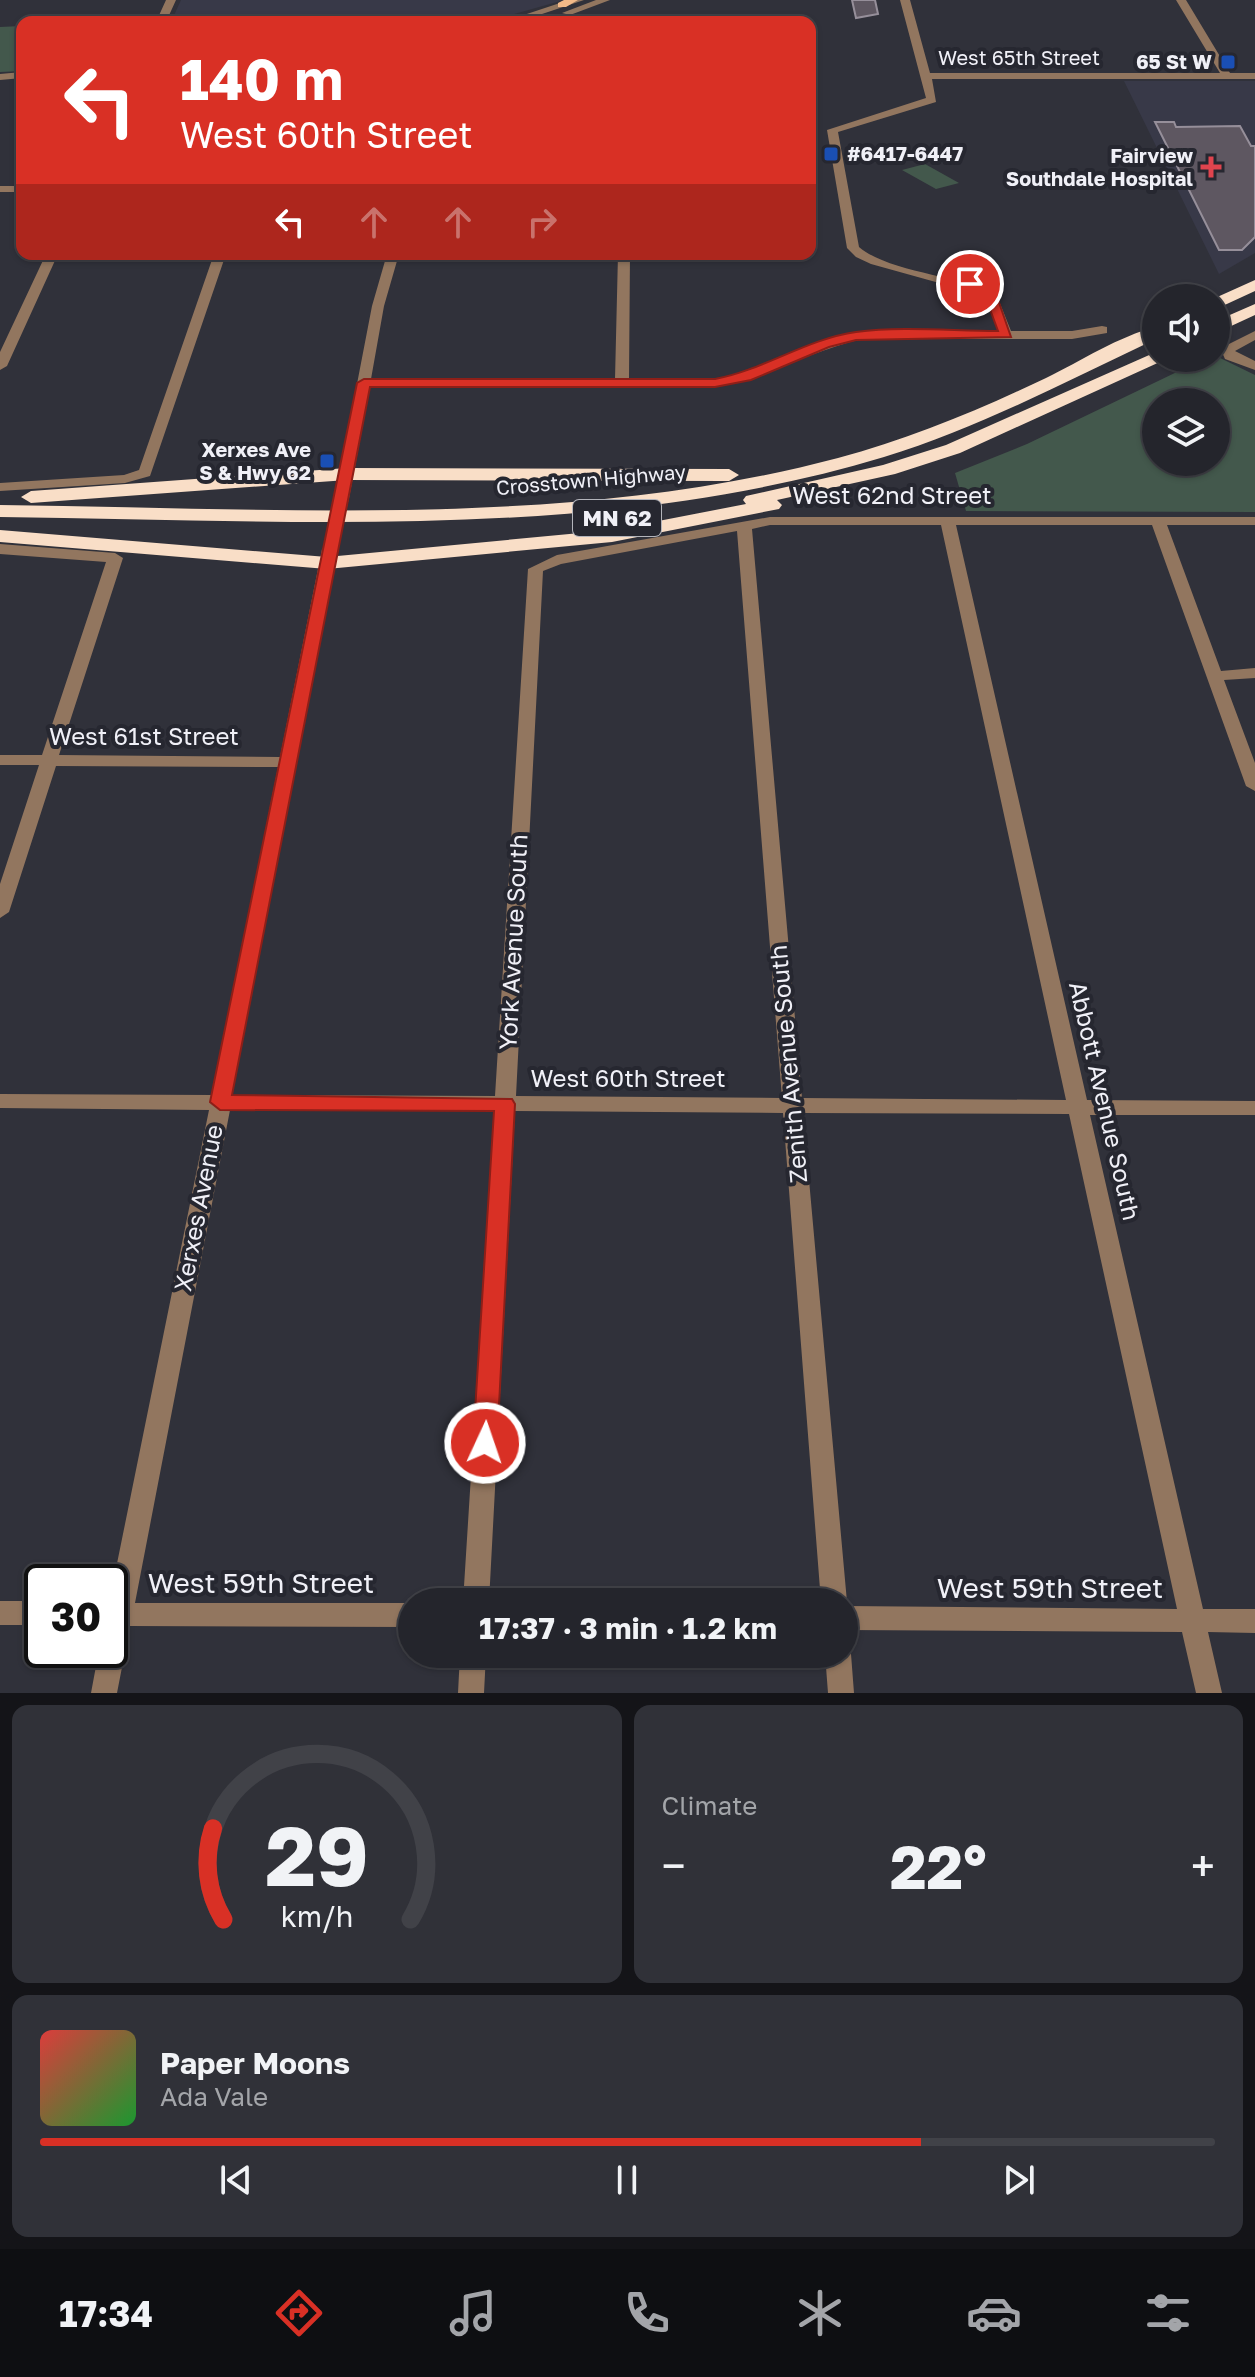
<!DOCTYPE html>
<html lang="en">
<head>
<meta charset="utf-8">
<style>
  :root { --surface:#24252c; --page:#303138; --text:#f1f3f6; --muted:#a3a5a9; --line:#414248; --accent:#d93025 }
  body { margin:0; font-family:"Golos Text",sans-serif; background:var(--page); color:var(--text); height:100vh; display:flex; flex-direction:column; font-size:30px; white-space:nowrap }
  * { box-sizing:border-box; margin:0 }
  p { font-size:26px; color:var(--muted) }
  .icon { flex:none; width:44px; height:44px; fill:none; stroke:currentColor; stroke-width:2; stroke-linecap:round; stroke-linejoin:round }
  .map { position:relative; height:1693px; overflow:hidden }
  .drawer { display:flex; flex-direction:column; gap:12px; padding:12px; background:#141418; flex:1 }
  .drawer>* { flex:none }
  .hud { position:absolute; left:16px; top:16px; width:800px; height:244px; border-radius:16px; box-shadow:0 2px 6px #0004,0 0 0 2px var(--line); background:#d93025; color:#fff; overflow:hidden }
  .fabs { position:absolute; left:1142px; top:284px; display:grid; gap:16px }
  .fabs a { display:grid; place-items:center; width:88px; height:88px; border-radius:50%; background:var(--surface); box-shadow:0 2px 6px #0004,0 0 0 2px var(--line); font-size:40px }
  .speed { position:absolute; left:24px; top:1564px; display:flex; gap:16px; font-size:40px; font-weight:700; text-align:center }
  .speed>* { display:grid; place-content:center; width:104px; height:104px; border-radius:50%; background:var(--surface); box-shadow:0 2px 6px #0004,0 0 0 2px var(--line); line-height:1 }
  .speed .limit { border:4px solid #111; border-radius:12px; background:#fff; color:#111 }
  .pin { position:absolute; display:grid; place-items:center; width:68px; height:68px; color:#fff; margin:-34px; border:4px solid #fff; border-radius:50%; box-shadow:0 2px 8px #0007 }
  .me { position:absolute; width:88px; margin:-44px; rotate:3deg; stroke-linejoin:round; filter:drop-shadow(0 0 6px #0008) }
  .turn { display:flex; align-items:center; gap:28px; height:168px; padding:0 32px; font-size:36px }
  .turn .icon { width:104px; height:104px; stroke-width:2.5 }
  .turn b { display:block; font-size:56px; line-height:68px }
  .lanes { display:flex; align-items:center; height:76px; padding:0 32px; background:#0003; justify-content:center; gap:40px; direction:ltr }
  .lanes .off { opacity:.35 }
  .big { font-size:60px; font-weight:700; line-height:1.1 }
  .drawer .card { flex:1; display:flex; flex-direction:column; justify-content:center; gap:12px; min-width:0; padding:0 28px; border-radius:16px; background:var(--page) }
  .drawer .dial { align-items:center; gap:0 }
  .dial svg { height:208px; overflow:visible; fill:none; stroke:var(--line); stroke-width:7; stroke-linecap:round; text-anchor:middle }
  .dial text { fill:var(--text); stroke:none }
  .song { display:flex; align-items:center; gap:24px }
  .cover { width:96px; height:96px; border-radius:12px; background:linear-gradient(135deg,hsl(0 70% 55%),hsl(130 70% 35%)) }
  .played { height:8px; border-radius:4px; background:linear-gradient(90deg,var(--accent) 75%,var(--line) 75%) }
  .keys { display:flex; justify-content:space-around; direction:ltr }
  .heat { display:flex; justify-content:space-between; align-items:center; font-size:44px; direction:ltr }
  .drawer .tiles { flex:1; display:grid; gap:12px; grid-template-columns:1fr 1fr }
  .card:last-child { grid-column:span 2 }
  .trip { position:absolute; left:398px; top:1588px; width:460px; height:80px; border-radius:40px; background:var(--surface); box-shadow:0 2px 6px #0004,0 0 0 2px var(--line); font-weight:700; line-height:80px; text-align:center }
  .menu { display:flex; height:128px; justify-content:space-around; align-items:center; background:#0e0f12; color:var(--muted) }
  .menu .icon { width:56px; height:56px }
  .menu .current { color:var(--accent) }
  .menu b { font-size:36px; color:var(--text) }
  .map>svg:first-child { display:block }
</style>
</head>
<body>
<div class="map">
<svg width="1255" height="1693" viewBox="0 0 1255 1693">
  <rect width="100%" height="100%" fill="#30313a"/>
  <!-- built -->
  <path fill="#383948" d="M181 0H564L486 22H171Z
    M1124 81H1255V253L1219 274Z"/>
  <!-- green -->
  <path fill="#43584c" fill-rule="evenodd" d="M22 26V71L0 72V27Z
    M925 164 959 183 936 189 902 170Z
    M1216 356 1255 375V512L966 511 955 473 1027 444 1206 358ZM1216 402V462H1156V402Z"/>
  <!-- building -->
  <path fill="#5e5761" stroke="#968f9a" stroke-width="2" d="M852 0H875L878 14 856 18Z
    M1155 122H1174L1176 127 1240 126 1251 146H1255V237L1242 250H1219Z"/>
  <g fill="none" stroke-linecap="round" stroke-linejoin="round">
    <!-- minor -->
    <path fill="#92765f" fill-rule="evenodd" d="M166 0H176L166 22H156Z
      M569 0H584L518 22H503Z
      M596 0H610L570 15 562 13Z
      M900 0H910L930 73H1220L1176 0H1186L1230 73H1255V79H932L936 102 838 132 859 247C887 271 958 277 995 291L1011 331H1072L1102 326 1107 327V333L1072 339H862C811 351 766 377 715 387H370L350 493 343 497 338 496 336 493 372 306 387 254H399L384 306 371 379H615L618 254H630L629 379H715L744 374 820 341 862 331H998L986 296 871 264 856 257 847 248 827 130 926 98Z
      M22 72V78L0 80V74Z
      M0 186H22V192H0Z
      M46 254H58L7 366 0 370V352Z
      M214 254H226L150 476 125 483 0 491V483L124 475 139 470Z
      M1255 331V340L1235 351 1255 361V370L1225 359 1221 350 1223 347Z
      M770 517H1255V525H1167L1221 671 1255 668V678L1224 680 1255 763V791L1246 786 1152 525H956L1087 1100 1255 1101V1115H1090L1203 1609H1255V1633L1208 1632 1222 1693H1196L1182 1632 844 1630V1602H821L783 1113 515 1111 489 1602H463L494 1111 230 1110 135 1603H412V1627L130 1626 117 1693H91L99 1650H110V1598L209 1110 0 1108V1094L212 1095 278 767 56 766 9 912 0 918V884L39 765H0V755H42L106 562 0 554V544L115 553 123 558 59 755 280 757 322 549 330 544 335 546 338 549 232 1095 495 1096 528 569 557 555ZM770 525H941L1066 1100 802 1098 752 529ZM737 531 782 1098 516 1096 543 571 561 564ZM803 1113 1069 1114 1177 1609 845 1606 847 1602Z
      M0 1601H42V1625H0Z
      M844 1644 851 1654 854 1693H828L825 1654H844Z
      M460 1654H486L484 1693H458Z"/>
    <!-- major -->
    <path fill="#f2b988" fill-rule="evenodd" d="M564 0H578L566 7H558V3Z"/>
    <!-- highway -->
    <path fill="#f9dec7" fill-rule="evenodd" d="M1255 280V291L1216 309 1215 298Z
      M1255 304V315L1216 333V321Z
      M1156 327V339C1067 381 979 428 884 457 599 543 293 520 0 517V505C277 508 566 530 838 458 910 439 979 410 1046 378 1081 361 1119 336 1156 327Z
      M1156 352V358H1164L1162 361 960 453 895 474 777 500 782 505 779 509 612 542 327 569 0 542V530L327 557 612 530 746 504 743 500 746 496 883 465 946 445Z
      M347 468 729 469 739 475 729 481 347 480 31 503 21 497 31 491Z"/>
    <!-- minor-bridge -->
    <path stroke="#92765f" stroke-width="14" d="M330 549 343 493"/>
  </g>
  <!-- route -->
  <path fill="#d93025" stroke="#8d1f18" stroke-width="2" d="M970 280 995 291 1011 337 856 340 829 347 751 380 715 387H370L232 1095 512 1099 515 1104 497 1443 494 1450 485 1453 476 1450 473 1443 494 1111 220 1110 210 1102 357 383 364 379H715C764 370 806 339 856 332 902 326 952 331 998 331L985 296 964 284Z"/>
  <!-- markers -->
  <g fill="#1a4fb4" stroke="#262730" stroke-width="3">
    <rect x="1220" y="54" width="16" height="16" rx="4"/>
    <rect x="823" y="146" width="16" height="16" rx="4"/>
    <rect x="319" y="453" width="16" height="16" rx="4"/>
  </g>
  <path fill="#e0444e" stroke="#262730" stroke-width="3" d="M1207 155h8v8h8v8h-8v8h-8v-8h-8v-8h8z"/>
  <g text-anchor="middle" stroke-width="8" stroke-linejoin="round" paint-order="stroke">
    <!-- far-street labels -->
    <g font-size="20" fill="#f0f0f7" stroke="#262730">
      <text x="1019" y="65">West 65th Street</text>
      <text transform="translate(591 480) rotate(-5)" y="7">Crosstown Highway</text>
    </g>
    <!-- far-poi labels -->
    <g font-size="20" font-weight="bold" fill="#f0f0f7" stroke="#262730" text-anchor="end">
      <text x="1212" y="69">65 St W</text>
      <text x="847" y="161" text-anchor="start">#6417-6447</text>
      <text x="1193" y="163">Fairview<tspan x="1193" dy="23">Southdale Hospital</tspan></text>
      <text x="311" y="457">Xerxes Ave<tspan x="311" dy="23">S &amp; Hwy 62</tspan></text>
    </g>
    <!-- shield labels -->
    <rect fill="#262730" stroke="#b3b4bb" stroke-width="2" x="573" y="500" width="88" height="36" rx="6"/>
    <g font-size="22" font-weight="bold" fill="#f0f0f7">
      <text x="617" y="526">MN 62</text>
    </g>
    <!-- street labels -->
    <g font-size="24" fill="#f0f0f7" stroke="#262730">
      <text x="892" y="504">West 62nd Street</text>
      <text x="144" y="745">West 61st Street</text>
      <text transform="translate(514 942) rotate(-87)" y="8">York Avenue South</text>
      <text transform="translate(789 1064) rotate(-95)" y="8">Zenith Avenue South</text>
      <text x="628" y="1087">West 60th Street</text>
      <text transform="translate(1104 1101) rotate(77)" y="8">Abbott Avenue South</text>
      <text transform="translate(199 1208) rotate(-79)" y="8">Xerxes Avenue</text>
    </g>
    <!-- near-street labels -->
    <g font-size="28" fill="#f0f0f7" stroke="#262730">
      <text x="261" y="1593">West 59th Street</text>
      <text x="1050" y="1598">West 59th Street</text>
    </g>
  </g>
</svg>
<div class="fabs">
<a><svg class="icon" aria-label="sound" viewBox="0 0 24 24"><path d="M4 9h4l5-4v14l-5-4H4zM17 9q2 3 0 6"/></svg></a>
<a><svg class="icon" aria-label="layers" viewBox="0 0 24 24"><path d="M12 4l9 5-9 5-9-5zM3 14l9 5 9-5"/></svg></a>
</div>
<div class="speed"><div class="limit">30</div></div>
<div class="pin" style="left:970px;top:284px;background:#d93025"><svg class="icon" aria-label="arrive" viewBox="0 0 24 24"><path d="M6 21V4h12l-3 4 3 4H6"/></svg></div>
<svg class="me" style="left:485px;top:1443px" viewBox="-20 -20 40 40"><circle r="17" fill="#d93025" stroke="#fff" stroke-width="3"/><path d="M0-11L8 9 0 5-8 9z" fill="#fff"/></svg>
<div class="trip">17:37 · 3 min · 1.2 km</div>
<div class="hud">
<div class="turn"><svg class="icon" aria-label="left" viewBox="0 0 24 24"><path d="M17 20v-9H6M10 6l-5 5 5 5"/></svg><div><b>140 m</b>West 60th Street</div></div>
<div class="lanes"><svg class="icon" aria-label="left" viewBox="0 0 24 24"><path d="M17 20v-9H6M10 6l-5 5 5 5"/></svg><svg class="icon off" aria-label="ahead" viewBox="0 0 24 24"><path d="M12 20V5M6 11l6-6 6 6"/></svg><svg class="icon off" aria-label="ahead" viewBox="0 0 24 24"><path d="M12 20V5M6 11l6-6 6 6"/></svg><svg class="icon off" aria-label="right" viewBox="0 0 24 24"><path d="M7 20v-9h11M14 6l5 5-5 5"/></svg></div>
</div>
</div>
<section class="drawer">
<div class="tiles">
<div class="card dial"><svg viewBox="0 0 100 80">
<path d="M14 69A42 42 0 1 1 86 69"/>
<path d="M14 69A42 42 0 0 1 10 34" stroke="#d93025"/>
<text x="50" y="56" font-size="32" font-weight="700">29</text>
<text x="50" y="72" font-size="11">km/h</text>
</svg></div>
<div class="card"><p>Climate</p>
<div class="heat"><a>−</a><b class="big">22°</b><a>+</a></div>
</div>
<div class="card">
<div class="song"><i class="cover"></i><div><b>Paper Moons</b><p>Ada Vale</p></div></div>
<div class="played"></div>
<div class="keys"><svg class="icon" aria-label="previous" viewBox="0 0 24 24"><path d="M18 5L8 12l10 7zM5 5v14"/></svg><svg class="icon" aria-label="pause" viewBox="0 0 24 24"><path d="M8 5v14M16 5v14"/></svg><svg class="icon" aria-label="next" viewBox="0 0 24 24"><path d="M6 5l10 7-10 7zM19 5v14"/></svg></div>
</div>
</div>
</section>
<nav class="menu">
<b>17:34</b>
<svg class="icon current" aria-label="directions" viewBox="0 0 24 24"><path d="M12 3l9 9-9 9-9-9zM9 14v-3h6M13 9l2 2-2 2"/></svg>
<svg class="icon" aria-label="music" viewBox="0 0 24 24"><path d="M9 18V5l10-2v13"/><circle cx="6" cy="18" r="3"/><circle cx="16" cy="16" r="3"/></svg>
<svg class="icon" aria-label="phone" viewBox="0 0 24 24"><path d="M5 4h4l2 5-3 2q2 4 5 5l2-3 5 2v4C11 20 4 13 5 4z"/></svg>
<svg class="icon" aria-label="climate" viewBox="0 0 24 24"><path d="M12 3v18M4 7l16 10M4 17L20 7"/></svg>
<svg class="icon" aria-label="car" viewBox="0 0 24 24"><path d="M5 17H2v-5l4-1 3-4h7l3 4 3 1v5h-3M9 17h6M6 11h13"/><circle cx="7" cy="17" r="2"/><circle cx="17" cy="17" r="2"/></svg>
<svg class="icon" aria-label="filters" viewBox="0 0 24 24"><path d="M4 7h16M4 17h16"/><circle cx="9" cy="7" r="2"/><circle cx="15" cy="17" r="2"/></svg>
</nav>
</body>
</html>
